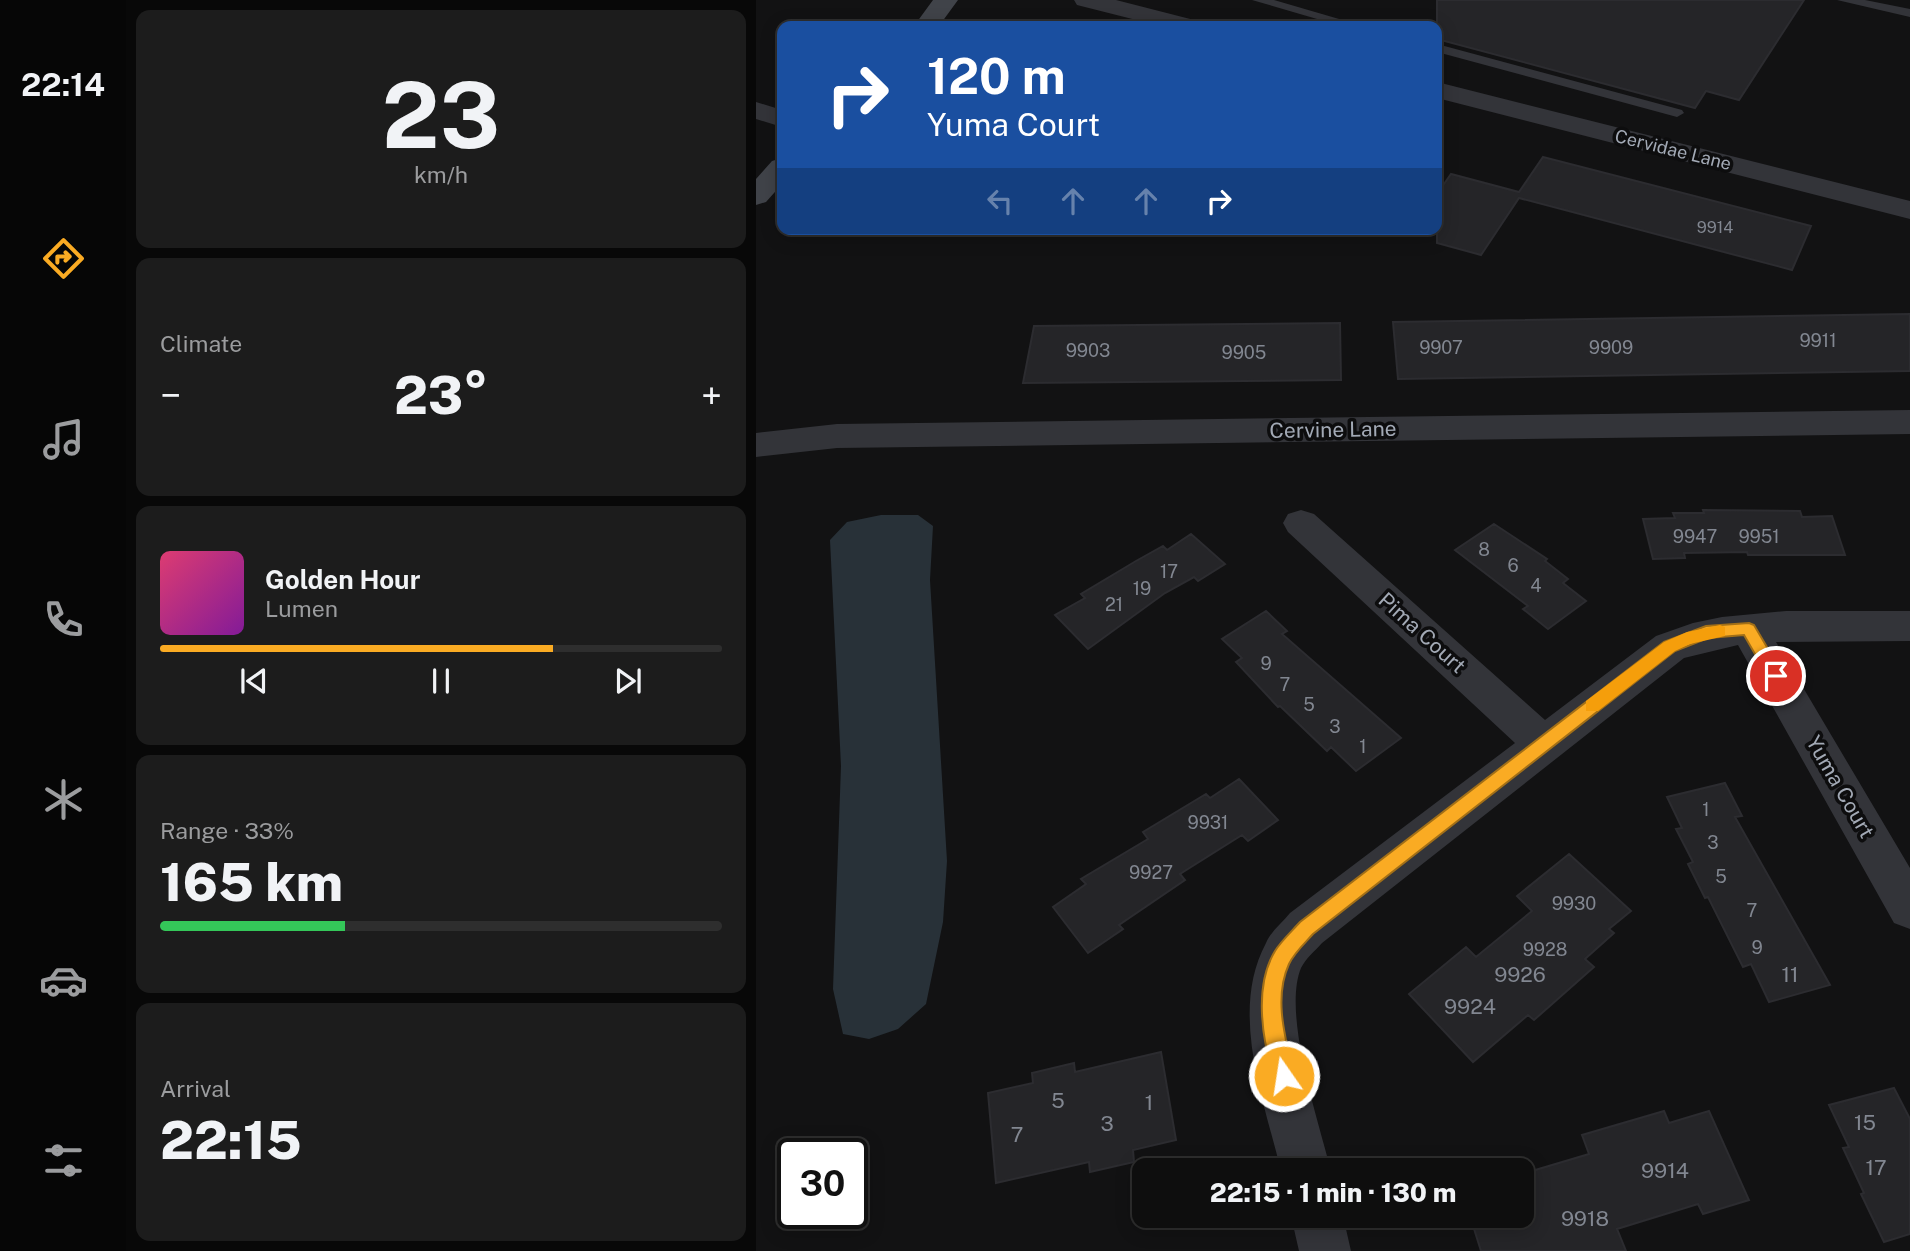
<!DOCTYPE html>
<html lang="en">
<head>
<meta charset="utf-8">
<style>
  :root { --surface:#0e0e0e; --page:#1c1c1c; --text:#f1f3f6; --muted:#9b9c9e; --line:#2e2e2e; --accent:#faab23 }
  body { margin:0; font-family:"Public Sans",sans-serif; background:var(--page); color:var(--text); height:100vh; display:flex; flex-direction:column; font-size:26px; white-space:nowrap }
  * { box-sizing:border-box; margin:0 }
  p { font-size:23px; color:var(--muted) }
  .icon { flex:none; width:38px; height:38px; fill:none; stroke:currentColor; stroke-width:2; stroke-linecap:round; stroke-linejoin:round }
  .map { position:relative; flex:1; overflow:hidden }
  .side { display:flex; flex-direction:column; gap:10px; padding:10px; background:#080808; width:630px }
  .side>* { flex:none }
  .top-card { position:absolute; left:21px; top:21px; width:665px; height:214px; border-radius:14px; box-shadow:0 4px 18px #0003,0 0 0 2px var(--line); background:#1a4fa0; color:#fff; overflow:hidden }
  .speed { position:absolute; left:21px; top:1138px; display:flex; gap:14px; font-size:35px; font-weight:700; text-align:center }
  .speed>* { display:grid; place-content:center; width:91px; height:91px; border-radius:50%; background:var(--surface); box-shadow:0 4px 18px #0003,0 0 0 2px var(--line); line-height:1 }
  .speed .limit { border:4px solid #111; border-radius:10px; background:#fff; color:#111 }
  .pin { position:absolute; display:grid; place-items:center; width:60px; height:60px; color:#fff; margin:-30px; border:4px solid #fff; border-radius:50%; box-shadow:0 2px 7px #0007 }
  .me { position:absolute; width:77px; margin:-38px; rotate:347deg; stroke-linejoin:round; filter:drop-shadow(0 0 5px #0008) }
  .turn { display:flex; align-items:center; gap:24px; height:147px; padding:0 35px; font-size:32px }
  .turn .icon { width:91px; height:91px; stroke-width:2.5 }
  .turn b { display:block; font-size:49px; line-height:60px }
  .lanes { display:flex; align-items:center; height:66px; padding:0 35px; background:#0003; justify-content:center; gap:35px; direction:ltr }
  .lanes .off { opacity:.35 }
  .big { font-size:52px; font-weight:800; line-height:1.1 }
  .side .tile { flex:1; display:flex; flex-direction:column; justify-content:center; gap:10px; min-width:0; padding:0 24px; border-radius:14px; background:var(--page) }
  .side .dial { align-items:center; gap:0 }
  .dial b { font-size:91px; line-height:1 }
  .song { display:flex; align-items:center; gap:21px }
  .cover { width:84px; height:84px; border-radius:10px; background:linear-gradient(135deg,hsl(340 70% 55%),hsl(290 70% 35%)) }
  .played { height:7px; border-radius:4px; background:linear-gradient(90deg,var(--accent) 70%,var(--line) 70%) }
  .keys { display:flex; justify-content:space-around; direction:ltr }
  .heat { display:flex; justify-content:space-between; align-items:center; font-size:38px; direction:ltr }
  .charge { height:10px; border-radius:5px; background:linear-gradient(90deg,#34c759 33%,var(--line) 0) }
  .trip { position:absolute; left:376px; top:1158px; width:402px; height:70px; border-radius:14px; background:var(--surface); box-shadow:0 4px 18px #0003,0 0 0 2px var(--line); font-weight:800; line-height:70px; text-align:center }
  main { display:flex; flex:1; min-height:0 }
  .tabs { display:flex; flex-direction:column; width:126px; justify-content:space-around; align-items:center; background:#060606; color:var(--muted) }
  .tabs .icon { width:49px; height:49px }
  .tabs .selected { color:var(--accent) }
  .tabs b { font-size:32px; color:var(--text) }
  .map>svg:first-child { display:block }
</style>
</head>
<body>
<main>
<nav class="tabs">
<b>22:14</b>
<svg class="icon selected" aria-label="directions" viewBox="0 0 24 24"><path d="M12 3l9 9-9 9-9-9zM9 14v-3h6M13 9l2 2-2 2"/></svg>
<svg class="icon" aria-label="music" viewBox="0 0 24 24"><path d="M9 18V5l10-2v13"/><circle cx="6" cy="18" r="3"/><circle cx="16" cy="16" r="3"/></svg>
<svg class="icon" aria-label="phone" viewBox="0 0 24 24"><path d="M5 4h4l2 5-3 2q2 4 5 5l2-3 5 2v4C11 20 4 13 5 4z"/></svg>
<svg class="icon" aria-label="climate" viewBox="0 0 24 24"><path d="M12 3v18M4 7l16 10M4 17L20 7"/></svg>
<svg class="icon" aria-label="car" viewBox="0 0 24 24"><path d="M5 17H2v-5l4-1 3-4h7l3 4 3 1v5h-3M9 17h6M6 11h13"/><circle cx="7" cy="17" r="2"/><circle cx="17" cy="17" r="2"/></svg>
<svg class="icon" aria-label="filters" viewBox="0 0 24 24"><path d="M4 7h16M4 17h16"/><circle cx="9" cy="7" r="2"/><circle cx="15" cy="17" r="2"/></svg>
</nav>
<section class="side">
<div class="tile dial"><b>23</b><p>km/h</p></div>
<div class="tile"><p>Climate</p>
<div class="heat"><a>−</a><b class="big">23°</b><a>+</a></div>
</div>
<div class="tile">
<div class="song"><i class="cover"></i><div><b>Golden Hour</b><p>Lumen</p></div></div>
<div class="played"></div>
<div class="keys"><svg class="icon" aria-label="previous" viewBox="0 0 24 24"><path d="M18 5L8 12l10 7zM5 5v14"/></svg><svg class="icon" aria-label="pause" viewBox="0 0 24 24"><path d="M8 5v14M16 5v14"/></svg><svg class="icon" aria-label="next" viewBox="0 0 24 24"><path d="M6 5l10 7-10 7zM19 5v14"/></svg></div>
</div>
<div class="tile"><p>Range · 33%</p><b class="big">165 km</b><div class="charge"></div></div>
<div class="tile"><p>Arrival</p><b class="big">22:15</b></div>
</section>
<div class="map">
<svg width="1154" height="1251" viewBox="0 0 1154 1251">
  <rect width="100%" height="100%" fill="#121213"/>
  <!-- water -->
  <path fill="#283138" d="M125 515H162L177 526 174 580 191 861 187 922 170 1004 142 1029 113 1039 87 1034 77 989 85 766 74 540 91 522Z"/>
  <!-- building -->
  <path fill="#252528" stroke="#2c2c30" stroke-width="2" d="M681 0H1048L983 100 950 91 939 108 681 39Z
    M787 157 1055 226 1036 270 763 198 725 255 681 243V194L695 174 763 192Z
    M1154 314V371L642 379 637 322Z
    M584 323 585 380 267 383 278 326Z
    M947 510 1044 511 1046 517 1076 516 1089 555H992L991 552 928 553 929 558 897 559 887 519 919 518 917 513H948Z
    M738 524 791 559 789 561 812 579 807 583 830 601 792 629 767 609 772 606 699 550Z
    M435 534 469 564 442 581 438 577 409 593 332 649 299 615 329 598 325 594 380 561 407 546 411 550Z
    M510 611 531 631 526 634 645 738 600 771 575 747 571 751 524 706 522 707 480 662 486 658 466 639Z
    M483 779 522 820 492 841 486 835 424 874 429 880 363 925 367 929 332 953 297 907 330 884 325 879 392 839 387 832 450 794 454 798Z
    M969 783 986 816 979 817 1074 985 1013 1002 995 964 987 967 952 897 949 898 932 864 937 862 920 829 926 828 911 797Z
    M813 854 875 911 853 929 858 933 829 959 838 967 778 1020 772 1015 717 1062 653 994 710 947 720 957 776 911 761 896Z
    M405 1052 420 1140 377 1150 378 1162 334 1172 333 1162 240 1183 232 1093 277 1083 276 1073 318 1063 319 1072Z
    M1138 1088 1154 1119V1234L1128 1242 1105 1194 1108 1193 1087 1148 1093 1147 1073 1105Z
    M908 1111 913 1123 953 1111 993 1200 947 1214 942 1204 861 1229 870 1251H725L714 1216H766V1174L833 1154 826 1135Z"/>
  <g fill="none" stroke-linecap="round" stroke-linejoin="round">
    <!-- lane -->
    <path fill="#333439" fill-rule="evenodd" d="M496 0H518L607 26H585Z
      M1081 0H1109L1154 9V17Z
      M681 44 926 110 928 113 921 117 681 52Z"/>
    <!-- street -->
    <path fill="#333439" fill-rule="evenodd" d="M318 0H360L442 21 446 26H404L321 5Z
      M681 82 1154 201V219L681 98Z
      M0 102 26 110V127L0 119Z
      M1154 410V434L81 448 0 457V433L81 424Z
      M545 510 558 514 789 720 900 636 937 623 966 617 1030 611H1154V641L1020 642 1154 868V929L1138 923 982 645 928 658 566 943C559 951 550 958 545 968 526 1014 563 1122 575 1171H525C508 1100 473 1012 510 943 515 931 526 923 534 913L759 743 532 532 527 523 532 514Z
      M535 1216H587L595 1251H543Z"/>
    <!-- secondary -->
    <path fill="#404349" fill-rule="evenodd" d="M177 0H202L183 26H158Z
      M26 158V184L10 202 0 205V179L16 161Z"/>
  </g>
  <!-- route -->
  <path fill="#faab23" stroke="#a26f17" stroke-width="2" d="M993 623 998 625 1028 676 1025 680H1014L988 635 952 638 919 651 557 934C549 943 538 953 533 964 517 999 530 1040 538 1076L535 1082 528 1085 521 1082C506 1046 497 987 519 951 525 941 536 931 544 922L908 642 950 626Z"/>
  <!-- slow -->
  <path fill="#f59e0b" d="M964 625 969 627V636L934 644 919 651 842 711H830V701L908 642 931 632Z"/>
  <g text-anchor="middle" stroke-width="7" stroke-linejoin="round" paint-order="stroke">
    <!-- far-number labels -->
    <g font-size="16" fill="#828791">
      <text x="959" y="233">9914</text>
    </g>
    <!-- far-street labels -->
    <g font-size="18" fill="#a2a9b5" stroke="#0d0d0e">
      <text transform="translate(917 150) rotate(14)" y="6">Cervidae Lane</text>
    </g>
    <!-- number labels -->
    <g font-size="18" fill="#828791">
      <text x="1062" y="347">9911</text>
      <text x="685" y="354">9907</text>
      <text x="855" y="354">9909</text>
      <text x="332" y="357">9903</text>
      <text x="488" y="359">9905</text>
      <text x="939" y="543">9947</text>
      <text x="1003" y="543">9951</text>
      <text x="728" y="556">8</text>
      <text x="757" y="572">6</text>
      <text x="413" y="578">17</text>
      <text x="780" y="592">4</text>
      <text x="386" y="595">19</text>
      <text x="358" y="611">21</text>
      <text x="510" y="670">9</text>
      <text x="529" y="691">7</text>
      <text x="553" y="711">5</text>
      <text x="579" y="733">3</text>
      <text x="607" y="753">1</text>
      <text x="950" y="816">1</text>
      <text x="452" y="829">9931</text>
      <text x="957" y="849">3</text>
      <text x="395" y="879">9927</text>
      <text x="965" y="883">5</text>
      <text x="818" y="910">9930</text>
      <text x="996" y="917">7</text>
      <text x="1001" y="954">9</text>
      <text x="789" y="956">9928</text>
    </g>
    <!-- street labels -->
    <g font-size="21" fill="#a2a9b5" stroke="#0d0d0e">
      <text transform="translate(577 430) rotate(-1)" y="7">Cervine Lane</text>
      <text transform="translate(666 633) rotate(42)" y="7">Pima Court</text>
      <text transform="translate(1084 787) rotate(60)" y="7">Yuma Court</text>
    </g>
    <!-- near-number labels -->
    <g font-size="21" fill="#828791">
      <text x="764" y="982">9926</text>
      <text x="1034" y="982">11</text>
      <text x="714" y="1014">9924</text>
      <text x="302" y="1108">5</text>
      <text x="393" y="1110">1</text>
      <text x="1109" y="1130">15</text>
      <text x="351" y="1131">3</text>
      <text x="261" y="1142">7</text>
      <text x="1120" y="1175">17</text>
      <text x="909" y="1178">9914</text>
      <text x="829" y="1226">9918</text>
    </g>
  </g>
</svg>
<div class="speed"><div class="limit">30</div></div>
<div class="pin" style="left:1020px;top:676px;background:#d93025"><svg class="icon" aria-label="arrive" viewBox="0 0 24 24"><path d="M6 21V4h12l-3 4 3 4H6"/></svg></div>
<svg class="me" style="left:528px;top:1076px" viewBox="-20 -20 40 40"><circle r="17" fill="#faab23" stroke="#fff" stroke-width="3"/><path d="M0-11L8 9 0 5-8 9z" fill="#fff"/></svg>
<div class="trip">22:15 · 1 min · 130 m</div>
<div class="top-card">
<div class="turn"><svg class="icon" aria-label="right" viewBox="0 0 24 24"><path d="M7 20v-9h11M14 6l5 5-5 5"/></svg><div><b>120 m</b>Yuma Court</div></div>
<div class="lanes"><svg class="icon off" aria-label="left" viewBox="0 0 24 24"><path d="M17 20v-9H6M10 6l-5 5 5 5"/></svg><svg class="icon off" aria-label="ahead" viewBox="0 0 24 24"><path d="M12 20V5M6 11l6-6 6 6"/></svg><svg class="icon off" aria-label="ahead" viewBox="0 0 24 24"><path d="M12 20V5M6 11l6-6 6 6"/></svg><svg class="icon" aria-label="right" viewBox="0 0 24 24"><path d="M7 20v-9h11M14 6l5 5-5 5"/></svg></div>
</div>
</div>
</main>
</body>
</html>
